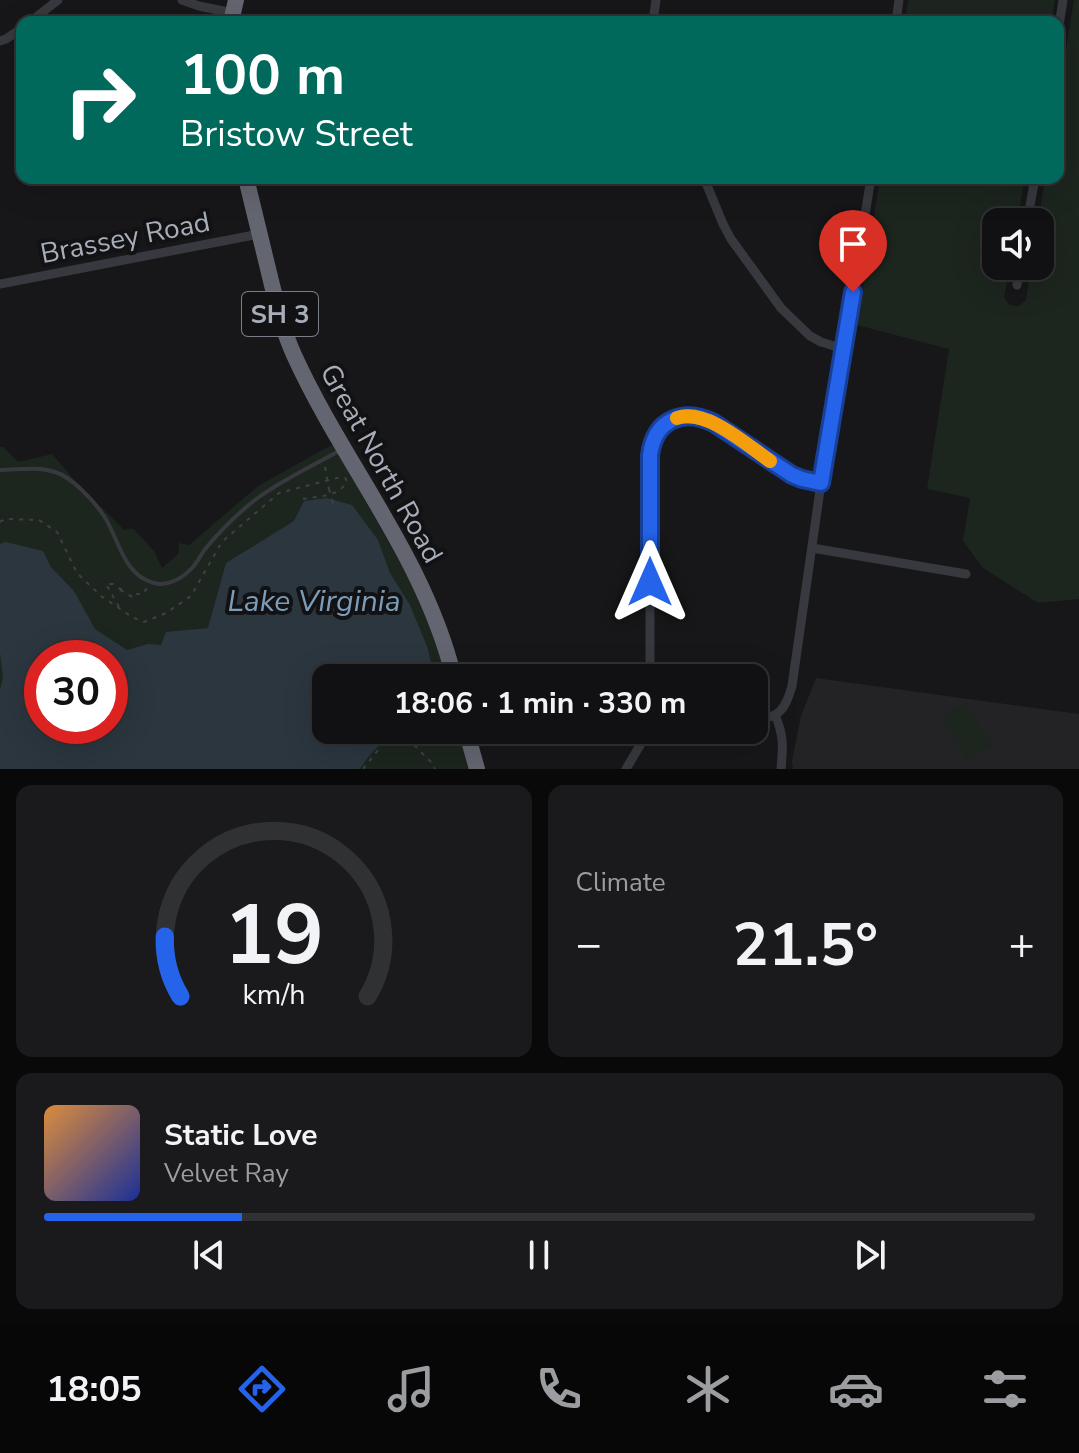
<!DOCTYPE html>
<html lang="en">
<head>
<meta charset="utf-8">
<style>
  :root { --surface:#111113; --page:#1a1a1c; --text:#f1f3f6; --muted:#9c9da0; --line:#303133; --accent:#2563eb }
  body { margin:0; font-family:"Nunito Sans",sans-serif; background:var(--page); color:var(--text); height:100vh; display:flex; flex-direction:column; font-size:30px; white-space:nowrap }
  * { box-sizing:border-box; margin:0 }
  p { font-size:26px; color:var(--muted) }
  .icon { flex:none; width:44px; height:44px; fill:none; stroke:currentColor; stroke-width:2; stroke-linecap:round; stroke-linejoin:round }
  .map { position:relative; height:769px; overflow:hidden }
  .drawer { display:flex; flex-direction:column; gap:16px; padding:16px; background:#09090a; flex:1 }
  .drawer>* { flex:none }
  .guide { position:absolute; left:16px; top:16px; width:1048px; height:168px; border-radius:16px; box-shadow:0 8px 32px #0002,0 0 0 2px var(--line); background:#00695c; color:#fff; overflow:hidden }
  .tools { position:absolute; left:982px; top:208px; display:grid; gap:16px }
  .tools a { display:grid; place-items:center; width:72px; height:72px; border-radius:16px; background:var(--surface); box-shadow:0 8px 32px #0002,0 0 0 2px var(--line); font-size:40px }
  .speed { position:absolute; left:24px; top:640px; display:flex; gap:16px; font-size:40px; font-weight:700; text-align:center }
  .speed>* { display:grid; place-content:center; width:104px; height:104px; border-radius:50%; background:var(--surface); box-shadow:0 8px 32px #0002,0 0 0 2px var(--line); line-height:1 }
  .speed .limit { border:12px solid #d22; background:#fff; color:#111 }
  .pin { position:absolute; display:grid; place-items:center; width:68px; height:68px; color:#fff; margin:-82px -34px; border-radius:50% 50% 50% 0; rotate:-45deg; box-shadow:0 0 8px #0007 }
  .pin .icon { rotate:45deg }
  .me { position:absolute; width:88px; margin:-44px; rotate:0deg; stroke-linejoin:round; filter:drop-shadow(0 0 6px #0008) }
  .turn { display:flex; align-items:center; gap:28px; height:168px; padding:0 32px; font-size:36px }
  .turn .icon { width:104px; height:104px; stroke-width:2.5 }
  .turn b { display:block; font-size:56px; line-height:68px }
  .big { font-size:60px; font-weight:700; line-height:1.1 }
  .drawer .card { flex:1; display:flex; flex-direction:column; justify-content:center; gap:12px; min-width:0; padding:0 28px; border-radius:16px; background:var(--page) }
  .drawer .dial { align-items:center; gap:0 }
  .dial svg { height:208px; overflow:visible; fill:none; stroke:var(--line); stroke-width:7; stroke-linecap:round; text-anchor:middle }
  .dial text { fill:var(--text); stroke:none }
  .song { display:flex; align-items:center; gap:24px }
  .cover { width:96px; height:96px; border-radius:12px; background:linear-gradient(135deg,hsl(30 70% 55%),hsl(230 70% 35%)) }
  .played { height:8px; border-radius:4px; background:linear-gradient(90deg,var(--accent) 20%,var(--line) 20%) }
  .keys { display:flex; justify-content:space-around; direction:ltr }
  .heat { display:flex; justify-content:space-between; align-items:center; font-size:44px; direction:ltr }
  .drawer .tiles { flex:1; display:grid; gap:16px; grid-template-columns:1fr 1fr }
  .card:last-child { grid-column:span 2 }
  .trip { position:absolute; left:312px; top:664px; width:456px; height:80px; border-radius:16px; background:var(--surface); box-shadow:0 8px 32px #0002,0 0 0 2px var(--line); font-weight:700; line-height:80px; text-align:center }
  .dock { display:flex; height:128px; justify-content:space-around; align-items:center; background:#070708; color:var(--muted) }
  .dock .icon { width:56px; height:56px }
  .dock .on { color:var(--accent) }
  .dock b { font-size:36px; color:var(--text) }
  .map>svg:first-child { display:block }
</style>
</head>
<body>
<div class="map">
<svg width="1079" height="769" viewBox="0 0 1079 769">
  <rect width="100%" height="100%" fill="#171719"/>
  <!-- built -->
  <path fill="#232326" d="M816 678 1079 714V769H793L792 761 801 716Z"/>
  <!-- green -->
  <path fill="#1c251e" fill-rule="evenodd" d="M908 0H1055L1051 22H905Z
    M1074 0H1079V599L1038 603 983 568 963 541 970 498 927 489 949 349 857 325 880 178H1025L1017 222H996V266H1010L1004 298 1010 305 1019 306 1026 300 1031 266H1040V222H1038L1045 178H1058V98Z
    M333 444 422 601 447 678H326V730H460L470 769H0V447H4L18 462 52 454 76 482 124 530 133 528 154 551 162 568 178 554 179 543 189 545 258 486ZM42 658H110V726H42Z
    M965 703 992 745 968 760 942 718Z"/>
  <!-- water -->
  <path fill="#2b363f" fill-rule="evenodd" d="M327 498 352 505 378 540 390 573 410 605 428 649 434 678H326V730H409C383 741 376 745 360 769H0V690L3 677 0 653V544L6 542 43 551 51 567 74 591 95 629 127 650 148 644 161 645 166 632 208 628 226 563 294 521 304 501ZM42 658H110V726H42Z"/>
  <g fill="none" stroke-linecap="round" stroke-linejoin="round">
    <!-- path -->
    <path stroke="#3d4046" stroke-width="2" stroke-dasharray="4 6" stroke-linecap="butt" d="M325 467 329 489
      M332 500 333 504
      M0 522 5 519 39 520 57 532 77 573 101 596 132 617 144 622 166 613 191 596 220 545
      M224 540 279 493 341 477 345 478 347 481C339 497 320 496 303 499
      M120 590 134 598 137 594H143L147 588
      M119 607 106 584H113L120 589H125
      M407 738 431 762 435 769
      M363 769 382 745 406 738 419 730"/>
    <!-- lane -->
    <path stroke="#37393f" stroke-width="4" d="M0 470C18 470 37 466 55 472 72 477 94 501 104 516 119 539 123 575 154 583 167 587 183 578 192 568 198 562 201 554 206 548 221 530 240 511 259 497 284 479 312 466 339 451"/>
    <!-- street -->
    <path stroke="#37393f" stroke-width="9" d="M182 0 199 6 233 13
      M30 22 58 0
      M653 22 656 0
      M896 22 899 0
      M1058 32 1063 0
      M0 41 6 39 22 28
      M704 178 723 224 731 239 781 308 810 336 821 342 844 349
      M1027 222 1035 178
      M0 284 259 234
      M1017 285 1020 266
      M812 548 966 574
      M650 678V455C654 419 683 408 714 423L792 475 802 479 821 483
      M775 715C784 735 783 747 781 769
      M754 718C779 720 786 708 792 686L821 483 871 178
      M626 769 649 730"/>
    <!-- highway -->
    <path stroke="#636670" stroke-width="16" d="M231 22 236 0
      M246 178C255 214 263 249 272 285 278 309 284 333 294 355 344 465 425 558 454 678
      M466 730 477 769"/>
    <!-- path-bridge -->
    <path stroke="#3d4046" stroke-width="2" stroke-dasharray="4 6" stroke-linecap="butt" d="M329 489 332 500"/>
  </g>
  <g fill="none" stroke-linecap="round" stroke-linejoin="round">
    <defs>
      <path id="route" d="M650 582V455C655 419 683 408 714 423L792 475 802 479 821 483 853 292"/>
    </defs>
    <!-- route casing -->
    <use href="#route" stroke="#184099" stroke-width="20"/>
    <!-- route -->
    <use href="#route" stroke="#2563eb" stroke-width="14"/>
    <!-- slow -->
    <path stroke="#f59e0b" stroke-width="14" d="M677 418C706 408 747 445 770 461"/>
  </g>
  <g text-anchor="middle" stroke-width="8" stroke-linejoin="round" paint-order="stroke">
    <!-- shield labels -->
    <rect fill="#121214" stroke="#7b7e88" stroke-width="2" x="242" y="292" width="76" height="44" rx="6"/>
    <g font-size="26" font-weight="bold" fill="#a8adba">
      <text x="280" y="323">SH 3</text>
    </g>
    <!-- street labels -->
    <g font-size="28" fill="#a8adba" stroke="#121214">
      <text transform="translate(125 237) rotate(-11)" y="10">Brassey Road</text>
      <text transform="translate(382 463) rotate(61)" y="10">Great North Road</text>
    </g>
    <!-- water labels -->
    <g font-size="30" font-style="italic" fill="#7c9cb8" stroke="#121214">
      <text x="314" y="611">Lake Virginia</text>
    </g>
  </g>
</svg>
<div class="tools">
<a><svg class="icon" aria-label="sound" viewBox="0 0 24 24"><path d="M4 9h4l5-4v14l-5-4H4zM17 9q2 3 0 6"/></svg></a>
</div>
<div class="speed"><div class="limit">30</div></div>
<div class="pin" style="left:853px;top:292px;background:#d93025"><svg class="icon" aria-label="arrive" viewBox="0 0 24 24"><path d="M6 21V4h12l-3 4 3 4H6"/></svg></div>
<svg class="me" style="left:650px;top:582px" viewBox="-20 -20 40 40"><path d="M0-17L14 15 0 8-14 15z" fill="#2563eb" stroke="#fff" stroke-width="4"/></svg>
<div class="trip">18:06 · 1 min · 330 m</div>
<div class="guide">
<div class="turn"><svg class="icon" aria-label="right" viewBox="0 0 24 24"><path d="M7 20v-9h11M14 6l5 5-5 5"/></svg><div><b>100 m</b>Bristow Street</div></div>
</div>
</div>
<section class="drawer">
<div class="tiles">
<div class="card dial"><svg viewBox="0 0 100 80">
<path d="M14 69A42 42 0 1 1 86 69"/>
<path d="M14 69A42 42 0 0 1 8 46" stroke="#2563eb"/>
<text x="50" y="56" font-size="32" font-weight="700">19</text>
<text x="50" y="72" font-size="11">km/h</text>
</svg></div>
<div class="card"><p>Climate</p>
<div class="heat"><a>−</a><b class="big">21.5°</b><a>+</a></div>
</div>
<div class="card">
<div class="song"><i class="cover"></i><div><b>Static Love</b><p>Velvet Ray</p></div></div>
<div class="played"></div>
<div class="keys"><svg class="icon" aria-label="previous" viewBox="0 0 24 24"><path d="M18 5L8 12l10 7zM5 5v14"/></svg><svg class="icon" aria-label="pause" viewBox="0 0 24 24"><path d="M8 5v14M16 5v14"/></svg><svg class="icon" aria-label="next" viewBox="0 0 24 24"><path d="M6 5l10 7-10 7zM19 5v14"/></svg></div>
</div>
</div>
</section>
<nav class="dock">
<b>18:05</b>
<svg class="icon on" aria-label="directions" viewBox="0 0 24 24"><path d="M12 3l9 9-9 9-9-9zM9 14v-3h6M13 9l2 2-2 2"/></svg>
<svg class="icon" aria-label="music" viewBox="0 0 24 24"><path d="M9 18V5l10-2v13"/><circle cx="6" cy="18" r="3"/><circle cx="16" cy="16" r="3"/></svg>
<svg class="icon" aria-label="phone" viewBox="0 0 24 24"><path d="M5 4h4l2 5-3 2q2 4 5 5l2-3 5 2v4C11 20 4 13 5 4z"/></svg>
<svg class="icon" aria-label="climate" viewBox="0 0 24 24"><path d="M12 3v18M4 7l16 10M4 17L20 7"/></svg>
<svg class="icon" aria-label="car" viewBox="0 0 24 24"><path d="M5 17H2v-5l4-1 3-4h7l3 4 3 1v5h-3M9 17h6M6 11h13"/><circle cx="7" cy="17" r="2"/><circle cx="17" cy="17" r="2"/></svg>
<svg class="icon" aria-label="filters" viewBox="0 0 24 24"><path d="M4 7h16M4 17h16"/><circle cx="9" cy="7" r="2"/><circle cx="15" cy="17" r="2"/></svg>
</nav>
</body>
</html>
